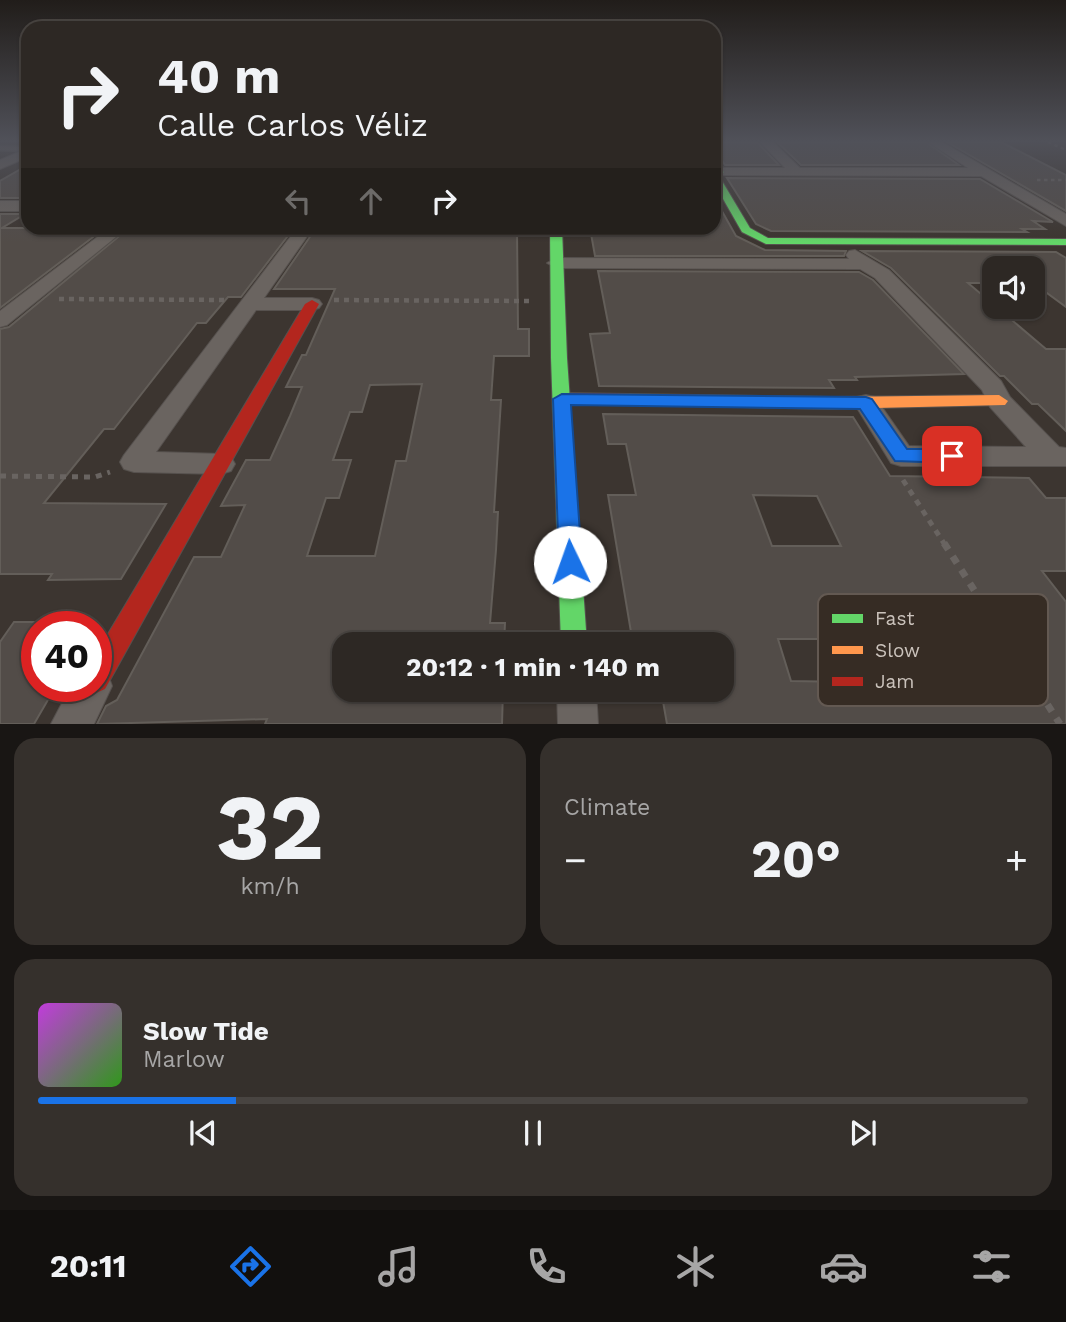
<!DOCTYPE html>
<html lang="en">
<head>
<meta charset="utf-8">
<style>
  :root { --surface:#2d2824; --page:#35302c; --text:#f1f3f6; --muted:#a7a6a6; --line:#484441; --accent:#1a73e8 }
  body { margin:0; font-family:"Work Sans",sans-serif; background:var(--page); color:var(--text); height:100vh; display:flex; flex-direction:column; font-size:26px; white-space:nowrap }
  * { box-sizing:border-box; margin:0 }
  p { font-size:23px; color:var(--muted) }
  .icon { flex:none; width:38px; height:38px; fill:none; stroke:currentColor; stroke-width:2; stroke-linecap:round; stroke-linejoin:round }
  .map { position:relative; height:724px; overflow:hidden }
  .drawer { display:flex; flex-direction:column; gap:14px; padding:14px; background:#191614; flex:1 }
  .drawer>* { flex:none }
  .banner { position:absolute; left:21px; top:21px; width:700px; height:214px; border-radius:21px; box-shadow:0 2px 5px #0004,0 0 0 2px var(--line); background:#2d2824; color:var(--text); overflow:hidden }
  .controls { position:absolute; left:982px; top:256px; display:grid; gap:14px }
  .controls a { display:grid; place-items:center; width:63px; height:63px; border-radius:14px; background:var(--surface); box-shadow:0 2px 5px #0004,0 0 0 2px var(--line); font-size:35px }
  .speed { position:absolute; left:21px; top:611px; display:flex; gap:14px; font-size:35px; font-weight:700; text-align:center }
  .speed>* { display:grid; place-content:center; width:91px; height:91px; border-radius:50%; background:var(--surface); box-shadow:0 2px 5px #0004,0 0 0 2px var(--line); line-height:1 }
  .speed .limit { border:10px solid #d22; background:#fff; color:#111 }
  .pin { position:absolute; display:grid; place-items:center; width:60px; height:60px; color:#fff; margin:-30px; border-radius:14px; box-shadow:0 4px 10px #0006 }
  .me { position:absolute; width:77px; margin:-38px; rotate:357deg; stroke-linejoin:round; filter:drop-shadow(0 0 5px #0008) }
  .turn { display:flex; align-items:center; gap:24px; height:147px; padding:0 21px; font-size:32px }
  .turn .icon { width:91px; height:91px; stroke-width:2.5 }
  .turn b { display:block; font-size:49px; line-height:60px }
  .lanes { display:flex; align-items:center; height:66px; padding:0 21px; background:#0003; justify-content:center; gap:35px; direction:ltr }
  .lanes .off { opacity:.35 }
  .big { font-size:52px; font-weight:700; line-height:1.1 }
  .drawer .widget { flex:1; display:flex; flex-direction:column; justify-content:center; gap:10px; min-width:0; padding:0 24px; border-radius:21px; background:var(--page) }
  .drawer .dial { align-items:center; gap:0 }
  .dial b { font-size:91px; line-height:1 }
  .song { display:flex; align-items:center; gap:21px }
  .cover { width:84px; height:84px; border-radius:10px; background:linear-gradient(135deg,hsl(290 70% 55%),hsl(110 70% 35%)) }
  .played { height:7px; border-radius:4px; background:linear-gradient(90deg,var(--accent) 20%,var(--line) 20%) }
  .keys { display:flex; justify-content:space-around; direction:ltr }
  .heat { display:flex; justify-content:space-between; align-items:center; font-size:38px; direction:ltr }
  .drawer .tiles { flex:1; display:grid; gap:14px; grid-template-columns:1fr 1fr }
  .widget:last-child { grid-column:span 2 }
  .trip { position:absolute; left:332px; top:632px; width:402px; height:70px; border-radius:21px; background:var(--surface); box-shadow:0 2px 5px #0004,0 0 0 2px var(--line); font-weight:700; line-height:70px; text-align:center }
  .tab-bar { display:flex; height:112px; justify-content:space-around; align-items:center; background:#12100e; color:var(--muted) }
  .tab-bar .icon { width:49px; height:49px }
  .tab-bar .active { color:var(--accent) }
  .tab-bar b { font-size:32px; color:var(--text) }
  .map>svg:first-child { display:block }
</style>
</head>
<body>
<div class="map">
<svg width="1066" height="724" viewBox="0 0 1066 724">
  <rect width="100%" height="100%" fill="#3c3530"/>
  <!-- building -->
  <path fill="#524c48" stroke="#635e59" stroke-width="2" fill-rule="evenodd" d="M714 142 758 143 779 165H725L721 159 714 157Z
    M860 142H926L959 165H801L778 143Z
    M947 142H1001L1066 175V211Z
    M28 165V198H0V181Z
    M727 178 980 179 1053 222 1033 221 1045 229H1022L1027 232 771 231 756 224Z
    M714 197 736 236 765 250 846 251 844 256H595L590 228H714Z
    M0 214H25L2 228H105L0 308Z
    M129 228H294L241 297H228L206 323H197L114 429H104L44 503 166 504 121 579 48 580 52 574H0V329L9 327Z
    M316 228H510V230H517L518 329H529V356H494L491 400H501L494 512H498L496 550 490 623H505L504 644H345V690H503L502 724H265L267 719 97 724 106 706 117 700 194 557H221L245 505 221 506 246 460H270L290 416 302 387H286L302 355H306L335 289H274ZM422 384 406 461H396L375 556H307L326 498H339L351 460H333L350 412H362L370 385Z
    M862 251 1056 252 1066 258V307L1032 282V268H994V283H968L1046 349H1066V431L1038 404H1032L1004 376H1000L891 268Z
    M598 271 859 272 873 280 964 374 855 377 857 380H829L834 388 599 386 590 334 610 333Z
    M603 414 853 417 890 476 1029 478 1046 498H1066V571H1042L1066 602V724H667L661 690H723V644H633L608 495H636L626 444H608ZM753 495 817 496 841 546H772ZM989 597 1042 678 946 679 937 663H877L847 598ZM778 639H830L847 682 791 681Z
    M14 622H37V686H56L34 724H0V642Z"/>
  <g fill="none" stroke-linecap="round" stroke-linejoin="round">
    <defs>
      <path id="lane" d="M0 146 28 147V151L0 150Z"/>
      <path id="street" d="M760 142H773L800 168H968L928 142H942L1066 214V226L981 176 714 175V159L719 160 723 168H785Z
        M28 148V157L0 169V160Z
        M0 201H28V211H0Z
        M109 228H127L7 325 0 327V311Z
        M297 228H313L264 298H312L319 300 322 304 319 308 312 310H256L156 452 221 454 231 457 235 464 231 471 221 474 134 472 124 469 120 462 124 455Z
        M855 250 889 270 1001 381 1010 397 1059 447 1066 448V466H901L891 463 854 403 857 397 866 395 875 397 909 446 1026 447 990 407 982 390 875 278 860 269 556 268 547 263 556 258 849 259 846 255 849 251Z
        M96 668 107 672 112 686 94 724H51L71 686H96Z
        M557 690H596L598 724H558Z"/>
      <path id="fast" d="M719 169 724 172 719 176 750 228 768 238 1066 239V245L766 244 742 232 714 183V171Z
        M550 228H562L567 358 587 644H561L551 358Z"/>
      <path id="slow" d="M999 395 1008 401 1005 405 832 409 826 407 823 403 826 399 832 397Z"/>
      <path id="jam" d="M312 300 319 304 105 689 96 693 87 689 85 686H96V654L305 304Z
        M562 393 832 397 838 399 841 403 838 407 832 409 556 403 553 399Z"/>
    </defs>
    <!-- lane casing -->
    <use href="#lane" stroke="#56514e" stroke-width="3"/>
    <!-- street casing -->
    <use href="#street" stroke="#56514e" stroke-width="2"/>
    <!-- fast casing -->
    <use href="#fast" stroke="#56514e" stroke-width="2"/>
    <!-- slow casing -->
    <use href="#slow" stroke="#56514e" stroke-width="2"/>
    <!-- jam casing -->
    <use href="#jam" stroke="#56514e" stroke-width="2"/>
    <!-- path-far3 -->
    <path stroke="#696461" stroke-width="2.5" stroke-dasharray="3.5 3.5" stroke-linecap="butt" d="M1048 142 1066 150
      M1037 180H1066"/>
    <!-- path-far2 -->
    <path stroke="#696461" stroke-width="4.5" stroke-dasharray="5 5" stroke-linecap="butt" d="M59 299 226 300
      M334 300 532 301"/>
    <!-- path-far1 -->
    <path stroke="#696461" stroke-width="5" stroke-dasharray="6 6" stroke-linecap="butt" d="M0 476 95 477 110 472
      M903 480 945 545"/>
    <!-- path -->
    <path stroke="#696461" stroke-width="7" stroke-dasharray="8 8" stroke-linecap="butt" d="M944 543 1060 724"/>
    <!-- lane -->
    <use href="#lane" fill="#6a6460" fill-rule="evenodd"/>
    <!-- street -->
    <use href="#street" fill="#6a6460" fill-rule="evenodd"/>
    <!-- fast -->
    <use href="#fast" fill="#63d668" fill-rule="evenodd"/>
    <!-- slow -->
    <use href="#slow" fill="#ff974d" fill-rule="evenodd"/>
    <!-- jam -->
    <use href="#jam" fill="#b3261e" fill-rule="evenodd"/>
  </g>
  <!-- sky -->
  <linearGradient id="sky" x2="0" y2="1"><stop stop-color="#211d1a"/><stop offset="0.58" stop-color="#505159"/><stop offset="1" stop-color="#505159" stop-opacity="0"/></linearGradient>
  <rect width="1066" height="243" fill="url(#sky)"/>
  <!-- route -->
  <path fill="#1a73e8" stroke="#114b97" stroke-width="2" d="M562 394 866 397 872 399 907 449H952L958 451 961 456 958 461 952 463 895 461 860 409 571 405 582 562 578 570 570 573 562 570 559 562 553 399Z"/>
  <!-- legend -->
  <rect x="818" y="594" width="230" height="112" rx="10" fill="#362c24" stroke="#635952" stroke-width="2"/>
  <rect x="832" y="614" width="31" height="9" fill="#63d668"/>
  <rect x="832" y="646" width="31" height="8" fill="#ff974d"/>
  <rect x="832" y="677" width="31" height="9" fill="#b3261e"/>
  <g font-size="19" fill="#cbc3bc">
    <text x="875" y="625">Fast</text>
    <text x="875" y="657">Slow</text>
    <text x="875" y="688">Jam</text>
  </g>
</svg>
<div class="controls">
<a><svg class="icon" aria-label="sound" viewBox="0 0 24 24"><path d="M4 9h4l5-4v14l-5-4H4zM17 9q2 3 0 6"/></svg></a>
</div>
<div class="speed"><div class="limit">40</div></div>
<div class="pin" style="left:952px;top:456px;background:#d93025"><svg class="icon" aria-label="arrive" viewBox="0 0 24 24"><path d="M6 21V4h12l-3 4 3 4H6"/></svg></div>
<svg class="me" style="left:570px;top:562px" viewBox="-20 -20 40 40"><circle r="19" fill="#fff"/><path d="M0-13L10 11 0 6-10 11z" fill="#1a73e8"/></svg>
<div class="trip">20:12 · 1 min · 140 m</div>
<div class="banner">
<div class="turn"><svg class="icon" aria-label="right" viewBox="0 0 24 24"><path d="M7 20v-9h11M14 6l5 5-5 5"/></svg><div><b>40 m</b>Calle Carlos Véliz</div></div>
<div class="lanes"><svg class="icon off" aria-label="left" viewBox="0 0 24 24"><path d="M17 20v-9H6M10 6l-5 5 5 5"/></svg><svg class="icon off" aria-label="ahead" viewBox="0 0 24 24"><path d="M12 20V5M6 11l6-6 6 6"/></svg><svg class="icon" aria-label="right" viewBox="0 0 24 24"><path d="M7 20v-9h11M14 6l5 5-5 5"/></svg></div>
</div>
</div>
<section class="drawer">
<div class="tiles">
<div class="widget dial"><b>32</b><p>km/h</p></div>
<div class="widget"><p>Climate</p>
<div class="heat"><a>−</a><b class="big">20°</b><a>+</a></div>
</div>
<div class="widget">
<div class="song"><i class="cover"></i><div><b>Slow Tide</b><p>Marlow</p></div></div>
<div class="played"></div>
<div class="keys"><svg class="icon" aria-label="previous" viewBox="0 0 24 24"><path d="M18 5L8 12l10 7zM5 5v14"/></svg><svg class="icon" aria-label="pause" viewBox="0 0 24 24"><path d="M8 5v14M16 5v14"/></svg><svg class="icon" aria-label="next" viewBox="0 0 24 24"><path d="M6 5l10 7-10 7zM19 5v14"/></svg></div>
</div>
</div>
</section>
<nav class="tab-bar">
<b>20:11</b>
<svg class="icon active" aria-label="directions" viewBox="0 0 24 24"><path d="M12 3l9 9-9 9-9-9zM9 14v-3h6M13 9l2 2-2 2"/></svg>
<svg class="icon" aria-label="music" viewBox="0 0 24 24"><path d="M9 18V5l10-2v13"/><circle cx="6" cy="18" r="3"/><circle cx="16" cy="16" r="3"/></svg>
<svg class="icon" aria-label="phone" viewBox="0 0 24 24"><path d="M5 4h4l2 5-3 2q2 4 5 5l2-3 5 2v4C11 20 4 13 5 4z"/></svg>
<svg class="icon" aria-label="climate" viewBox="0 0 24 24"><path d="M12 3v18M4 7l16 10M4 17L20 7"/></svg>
<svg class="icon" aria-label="car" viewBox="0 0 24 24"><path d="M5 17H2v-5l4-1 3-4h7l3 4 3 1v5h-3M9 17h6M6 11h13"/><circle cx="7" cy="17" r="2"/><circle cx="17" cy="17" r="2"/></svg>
<svg class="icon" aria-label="filters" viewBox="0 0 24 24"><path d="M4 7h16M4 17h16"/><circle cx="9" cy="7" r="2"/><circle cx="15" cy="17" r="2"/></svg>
</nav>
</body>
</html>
